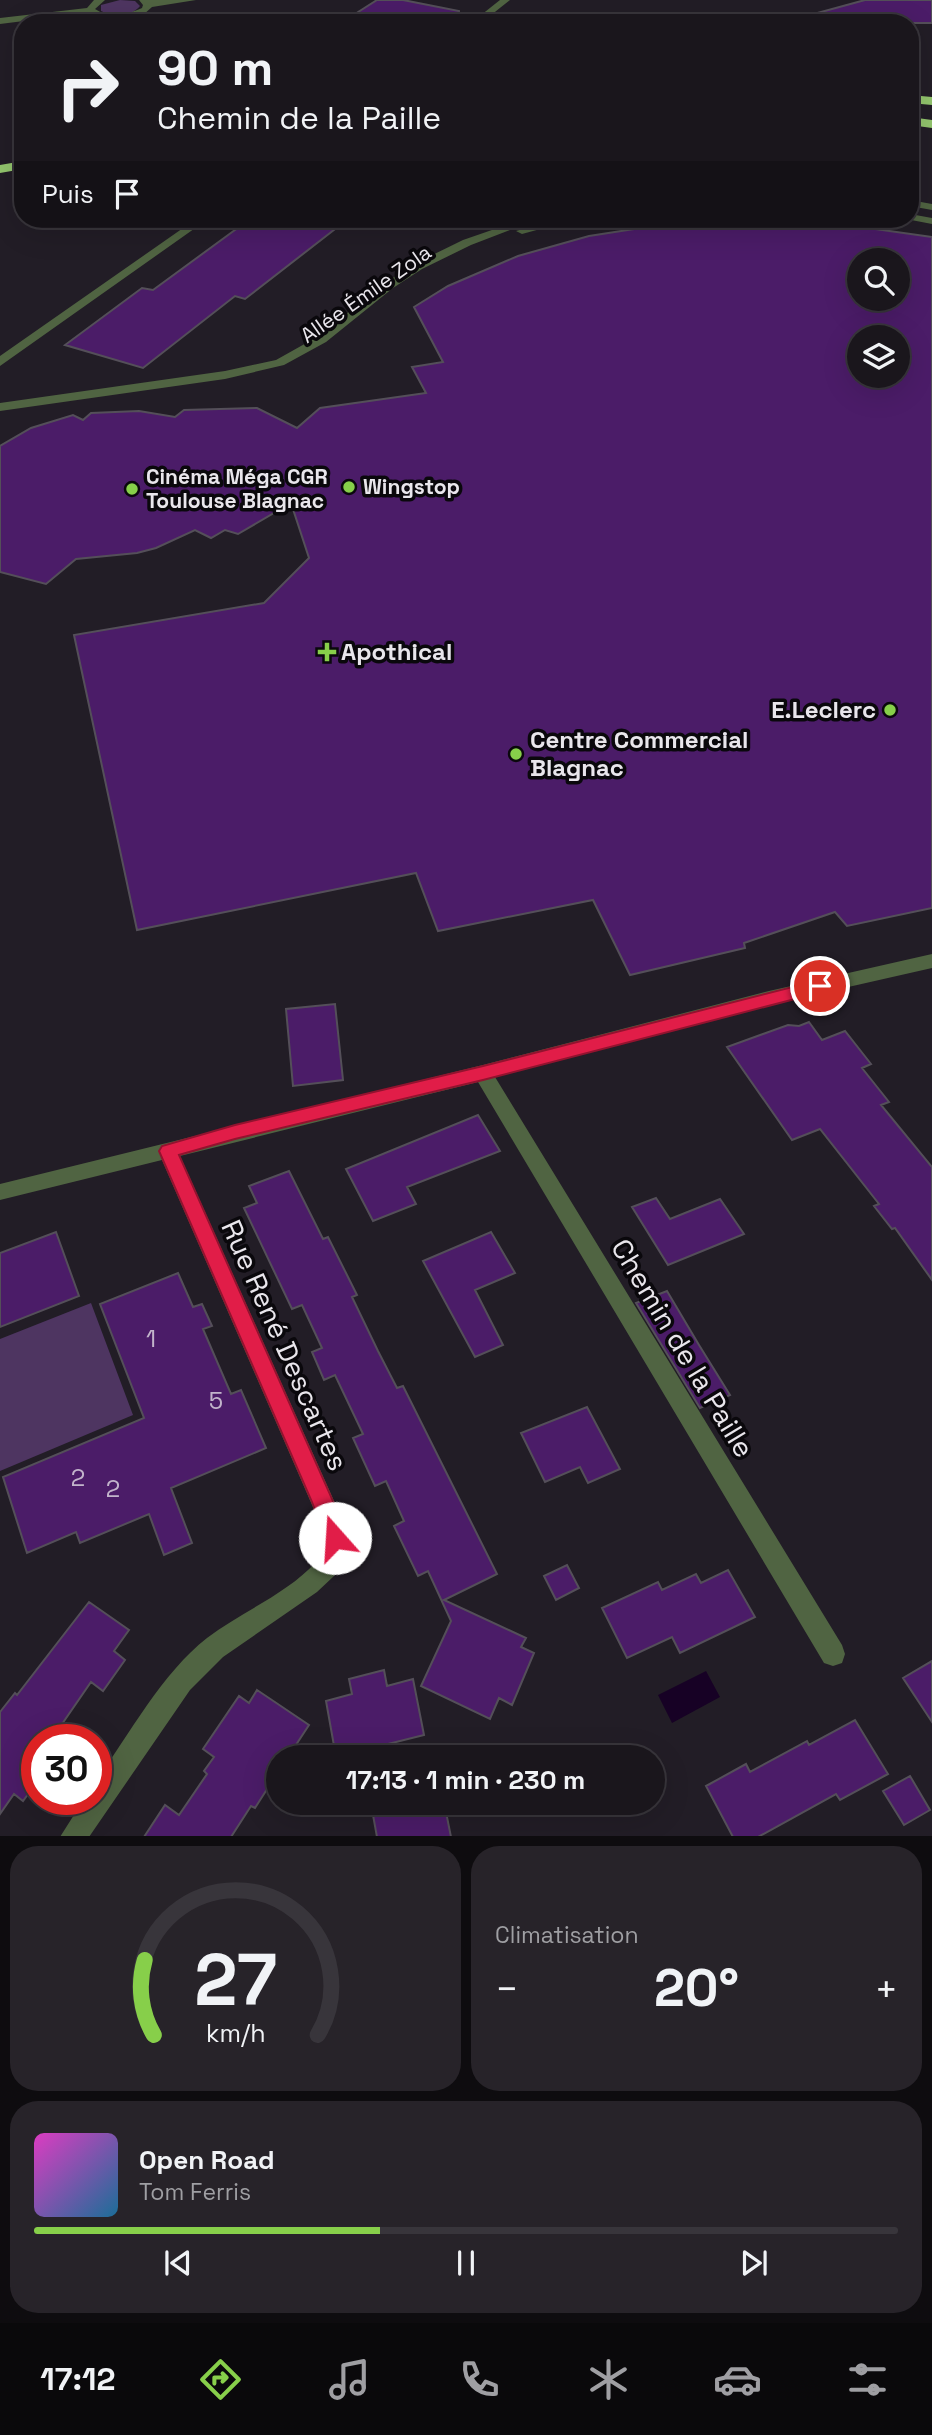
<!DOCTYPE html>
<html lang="fr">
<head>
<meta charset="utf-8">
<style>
  :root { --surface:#1a161c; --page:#272329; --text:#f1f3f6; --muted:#9f9fa3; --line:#38353b; --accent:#87cf4a }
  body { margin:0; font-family:"Space Grotesk",sans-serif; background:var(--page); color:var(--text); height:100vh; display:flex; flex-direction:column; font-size:26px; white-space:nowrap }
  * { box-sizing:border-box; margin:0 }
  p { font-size:23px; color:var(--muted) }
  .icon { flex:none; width:38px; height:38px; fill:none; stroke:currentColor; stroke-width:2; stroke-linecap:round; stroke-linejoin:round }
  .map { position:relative; height:1836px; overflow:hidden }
  .details { display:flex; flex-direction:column; gap:10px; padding:10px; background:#0e0c0f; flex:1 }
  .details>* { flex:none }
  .top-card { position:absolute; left:14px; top:14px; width:905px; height:214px; border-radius:28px; box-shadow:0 7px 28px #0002,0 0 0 2px var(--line); background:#1a161c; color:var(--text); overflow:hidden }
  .buttons { position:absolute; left:847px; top:248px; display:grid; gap:14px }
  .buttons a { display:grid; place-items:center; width:63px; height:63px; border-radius:50%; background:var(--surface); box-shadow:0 7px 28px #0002,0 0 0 2px var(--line); font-size:35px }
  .speed { position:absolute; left:21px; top:1724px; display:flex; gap:14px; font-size:35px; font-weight:700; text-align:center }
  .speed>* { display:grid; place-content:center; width:91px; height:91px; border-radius:50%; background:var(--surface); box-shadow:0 7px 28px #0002,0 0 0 2px var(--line); line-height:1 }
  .speed .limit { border:10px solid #d22; background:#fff; color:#111 }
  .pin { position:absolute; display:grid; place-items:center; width:60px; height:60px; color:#fff; margin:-30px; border:4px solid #fff; border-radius:50%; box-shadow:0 2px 7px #0007 }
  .me { position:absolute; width:77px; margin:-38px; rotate:341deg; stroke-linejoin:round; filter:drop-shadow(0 0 5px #0008) }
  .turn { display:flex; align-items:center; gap:24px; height:147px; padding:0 28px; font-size:32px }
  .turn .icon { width:91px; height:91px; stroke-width:2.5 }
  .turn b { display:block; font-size:49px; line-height:60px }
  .then { display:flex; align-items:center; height:66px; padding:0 28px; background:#0003; gap:14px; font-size:26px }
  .big { font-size:52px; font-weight:600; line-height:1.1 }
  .details .widget { flex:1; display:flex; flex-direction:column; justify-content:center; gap:10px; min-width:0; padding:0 24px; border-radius:28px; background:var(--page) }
  .details .dial { align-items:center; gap:0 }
  .dial svg { height:182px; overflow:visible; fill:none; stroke:var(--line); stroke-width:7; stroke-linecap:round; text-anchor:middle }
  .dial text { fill:var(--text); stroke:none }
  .song { display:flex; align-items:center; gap:21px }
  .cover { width:84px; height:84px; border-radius:10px; background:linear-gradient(135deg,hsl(310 70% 55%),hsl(200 70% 35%)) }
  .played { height:7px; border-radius:4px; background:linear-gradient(90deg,var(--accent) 40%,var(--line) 40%) }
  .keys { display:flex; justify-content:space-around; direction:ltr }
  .heat { display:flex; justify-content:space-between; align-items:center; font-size:38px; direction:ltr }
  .details .tiles { flex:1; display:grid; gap:10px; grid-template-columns:1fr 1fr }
  .widget:last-child { grid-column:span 2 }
  .trip { position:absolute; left:266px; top:1745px; width:399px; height:70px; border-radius:35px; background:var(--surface); box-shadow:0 7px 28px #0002,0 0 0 2px var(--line); font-weight:600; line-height:70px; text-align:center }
  .dock { display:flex; height:112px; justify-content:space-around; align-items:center; background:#0a090b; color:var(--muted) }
  .dock .icon { width:49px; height:49px }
  .dock .on { color:var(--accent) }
  .dock b { font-size:32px; color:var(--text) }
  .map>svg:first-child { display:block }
</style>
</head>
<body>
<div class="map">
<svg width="932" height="1837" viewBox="0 0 932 1837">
  <rect width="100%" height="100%" fill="#221d26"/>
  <!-- green -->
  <path fill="#4e3561" d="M120 0 135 1 140 6C131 17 114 17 101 11V5Z
    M91 1303 133 1415 0 1471V1339Z"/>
  <!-- water -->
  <path fill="#170125" d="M706 1671 720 1697 672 1723 658 1695Z"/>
  <!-- building -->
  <path fill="#4b1c68" stroke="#544f59" stroke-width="2" fill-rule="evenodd" d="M377 0H403L459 11 458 23H341Z
    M865 0H932V23H811L810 15Z
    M250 219H348L245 299 235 296 143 368 65 345 142 288 153 290Z
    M756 220 847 225 932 237V908L847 926 835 912 744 943 745 948 630 975 593 900 438 931 416 873 137 930 74 635 264 603 309 558 291 503 238 534 225 530 211 538 195 530 156 548 137 553 76 559 46 584 0 572V446L31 428 73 415 83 420 91 413 139 411 175 417 184 410 257 408 297 428 320 408 426 393 412 367 443 362 414 307 448 286 518 256 589 236 673 223ZM859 261H898V299H859ZM859 338H898V376H859Z
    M335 1004 343 1080 293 1086 286 1009Z
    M809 1022 822 1040 845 1031 871 1064 862 1068 889 1102 881 1105 932 1167V1280L895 1228 892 1229 874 1206 879 1204 820 1129 792 1140 727 1047 788 1025 799 1026Z
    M478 1115 500 1151 407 1187 416 1204 373 1221 346 1169Z
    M289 1171 323 1239 328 1237 357 1295 352 1297 378 1351 397 1388 403 1386 497 1574 444 1600 526 1638 521 1647 534 1653 512 1705 499 1698 490 1719 421 1686 451 1621 428 1571 418 1576 394 1526 404 1521 386 1481 375 1486 353 1438 363 1434 335 1375 324 1380 312 1352 322 1348 302 1305 292 1309 244 1208 257 1203 249 1186Z
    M656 1198 670 1219 720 1199 744 1234 668 1265 632 1207Z
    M56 1232 79 1296 0 1327V1253Z
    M491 1232 515 1273 475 1290 503 1345 475 1357 423 1261Z
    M178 1273 193 1307 202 1304 212 1326 203 1329 231 1394 241 1390 266 1448 171 1488 192 1543 164 1555 149 1514 80 1543 76 1532 27 1553 3 1477 144 1418 100 1304Z
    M667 1291 699 1345 730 1395 700 1408 636 1303Z
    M587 1407 620 1469 588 1483 580 1467 545 1482 521 1433Z
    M567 1565 579 1588 556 1600 544 1576Z
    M728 1570 755 1617 680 1653 672 1637 627 1658 602 1608 658 1582 662 1590 696 1574 701 1583Z
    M89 1602 129 1630 114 1651 125 1660 103 1691 91 1682 51 1740H37V1782L23 1801 14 1794 0 1814V1712L15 1693 17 1695Z
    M932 1661V1722L903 1678Z
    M384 1670 387 1686 413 1679 424 1735 336 1757 326 1701 352 1694 349 1679Z
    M257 1690 309 1725 288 1757H278V1772L255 1808 251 1806 231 1837H144L165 1805 179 1815 207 1774 204 1771 214 1757 203 1749 239 1696 249 1703Z
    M855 1720 888 1774 840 1800 836 1794 758 1837H733L706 1786 746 1764 750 1772 807 1741 809 1745Z
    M910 1776 930 1810 904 1825 883 1791Z
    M422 1802H444L451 1837H377L373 1815Z"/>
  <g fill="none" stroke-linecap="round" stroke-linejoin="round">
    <!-- street -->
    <path fill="#506442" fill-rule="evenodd" d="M94 0H105L95 9C110 19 126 15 142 8L143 5 139 0H196L152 7 143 15 117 21 99 19 88 13 0 24V18L87 8Z
      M500 0H510L481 23H471Z
      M910 200 932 204V210L910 206Z
      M910 214 932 218V224L906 219H910Z
      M196 219H208L0 366V356Z
      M524 219H539L471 245 422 269 393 288 326 342 284 365 225 379 0 411V403L225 371 276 360 317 337 385 283 414 264 463 240Z
      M559 219H577L522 234 516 231Z
      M932 954V968L769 1005 495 1077 842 1645 845 1654 842 1663 833 1666 824 1663 478 1082 180 1156 343 1521 347 1538 345 1553 334 1576 317 1592 223 1657 190 1690 89 1837H60L84 1799H96V1781C129 1735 162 1673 207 1638 241 1612 287 1594 316 1562 326 1550 323 1535 319 1521L162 1160 0 1200V1184L483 1065 769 991Z"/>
    <!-- highway -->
    <path fill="#92c46d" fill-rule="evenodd" d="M910 95 932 97V105L910 103Z
      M910 117 932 120V128L910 125Z
      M23 161V169L0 173V165Z"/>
  </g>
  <!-- route -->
  <path fill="#e11d48" stroke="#92132f" stroke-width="2" d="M820 980 829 986 826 991 483 1080 235 1139 179 1155 333 1501 346 1538 343 1546 335 1549 328 1546 312 1502 159 1151 162 1146 235 1125 483 1066Z"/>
  <!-- markers -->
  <g fill="#87cf4a" stroke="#0a080c" stroke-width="2.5">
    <circle cx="349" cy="487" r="7"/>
    <circle cx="132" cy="489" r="7"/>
    <path d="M323.5 641.5h7v7h7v7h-7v7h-7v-7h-7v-7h7z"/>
    <circle cx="890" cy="710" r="7"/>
    <circle cx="516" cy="754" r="7"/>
  </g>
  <g text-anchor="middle" stroke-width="7" stroke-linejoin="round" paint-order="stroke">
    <!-- far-street labels -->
    <g font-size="21" fill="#e9e6ec" stroke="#0a080c">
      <text transform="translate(366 294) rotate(-35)" y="7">Allée Émile Zola</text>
    </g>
    <!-- far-poi labels -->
    <g font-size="21" font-weight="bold" fill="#e9e6ec" stroke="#0a080c" text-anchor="start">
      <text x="146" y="484">Cinéma Méga CGR<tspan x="146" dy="24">Toulouse Blagnac</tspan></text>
      <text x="363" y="494">Wingstop</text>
    </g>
    <!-- poi labels -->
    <g font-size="24" font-weight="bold" fill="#e9e6ec" stroke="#0a080c" text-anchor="start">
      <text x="341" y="660">Apothical</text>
      <text x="876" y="718" text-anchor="end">E.Leclerc</text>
      <text x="530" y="748">Centre Commercial<tspan x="530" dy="28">Blagnac</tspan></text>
    </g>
    <!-- near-number labels -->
    <g font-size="24" fill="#c2b4cb">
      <text x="151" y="1347">1</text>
      <text x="216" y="1409">5</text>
      <text x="78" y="1486">2</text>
      <text x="113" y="1497">2</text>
    </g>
    <!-- near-street labels -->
    <g font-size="28" fill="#e9e6ec" stroke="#0a080c">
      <text transform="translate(285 1345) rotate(66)" y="10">Rue René Descartes</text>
      <text transform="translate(683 1348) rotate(59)" y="10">Chemin de la Paille</text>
    </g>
  </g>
</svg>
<div class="buttons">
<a><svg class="icon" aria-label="search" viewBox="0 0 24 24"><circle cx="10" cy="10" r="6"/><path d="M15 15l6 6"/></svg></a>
<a><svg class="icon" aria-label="layers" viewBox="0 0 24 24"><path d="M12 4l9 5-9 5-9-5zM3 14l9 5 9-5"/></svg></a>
</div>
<div class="speed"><div class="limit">30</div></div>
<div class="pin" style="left:820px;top:986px;background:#d93025"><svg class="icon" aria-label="arrive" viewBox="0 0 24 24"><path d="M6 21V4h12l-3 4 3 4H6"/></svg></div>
<svg class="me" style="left:335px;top:1538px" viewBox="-20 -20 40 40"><circle r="19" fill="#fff"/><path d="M0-13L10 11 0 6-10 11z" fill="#e11d48"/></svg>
<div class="trip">17:13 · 1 min · 230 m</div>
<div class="top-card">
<div class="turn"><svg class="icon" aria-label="right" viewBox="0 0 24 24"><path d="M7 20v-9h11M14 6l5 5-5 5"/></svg><div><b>90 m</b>Chemin de la Paille</div></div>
<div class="then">Puis<svg class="icon" aria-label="arrive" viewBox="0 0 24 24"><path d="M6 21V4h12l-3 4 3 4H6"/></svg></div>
</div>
</div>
<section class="details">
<div class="tiles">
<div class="widget dial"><svg viewBox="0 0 100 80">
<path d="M14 69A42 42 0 1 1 86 69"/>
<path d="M14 69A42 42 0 0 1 10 36" stroke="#87cf4a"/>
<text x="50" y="56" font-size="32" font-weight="700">27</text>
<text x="50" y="72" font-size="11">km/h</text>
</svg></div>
<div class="widget"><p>Climatisation</p>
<div class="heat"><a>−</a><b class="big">20°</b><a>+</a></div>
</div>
<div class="widget">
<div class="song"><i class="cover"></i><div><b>Open Road</b><p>Tom Ferris</p></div></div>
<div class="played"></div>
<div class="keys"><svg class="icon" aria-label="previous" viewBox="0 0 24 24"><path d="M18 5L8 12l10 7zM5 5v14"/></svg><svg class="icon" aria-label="pause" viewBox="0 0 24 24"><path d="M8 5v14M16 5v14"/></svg><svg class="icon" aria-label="next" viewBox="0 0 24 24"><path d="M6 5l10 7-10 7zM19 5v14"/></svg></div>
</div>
</div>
</section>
<nav class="dock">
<b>17:12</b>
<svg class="icon on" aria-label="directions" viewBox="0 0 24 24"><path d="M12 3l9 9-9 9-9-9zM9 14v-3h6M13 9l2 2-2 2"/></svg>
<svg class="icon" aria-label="music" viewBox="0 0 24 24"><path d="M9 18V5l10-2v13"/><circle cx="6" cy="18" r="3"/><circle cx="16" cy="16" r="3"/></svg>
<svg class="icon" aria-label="phone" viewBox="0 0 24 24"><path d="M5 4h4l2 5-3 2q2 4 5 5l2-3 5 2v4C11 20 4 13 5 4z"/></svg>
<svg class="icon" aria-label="climate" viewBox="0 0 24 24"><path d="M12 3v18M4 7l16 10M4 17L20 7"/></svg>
<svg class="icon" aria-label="car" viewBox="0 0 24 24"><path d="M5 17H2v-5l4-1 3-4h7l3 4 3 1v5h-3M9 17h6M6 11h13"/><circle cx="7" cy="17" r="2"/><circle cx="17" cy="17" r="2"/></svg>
<svg class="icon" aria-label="filters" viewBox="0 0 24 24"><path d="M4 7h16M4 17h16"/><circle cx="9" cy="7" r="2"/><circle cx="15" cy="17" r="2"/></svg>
</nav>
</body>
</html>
